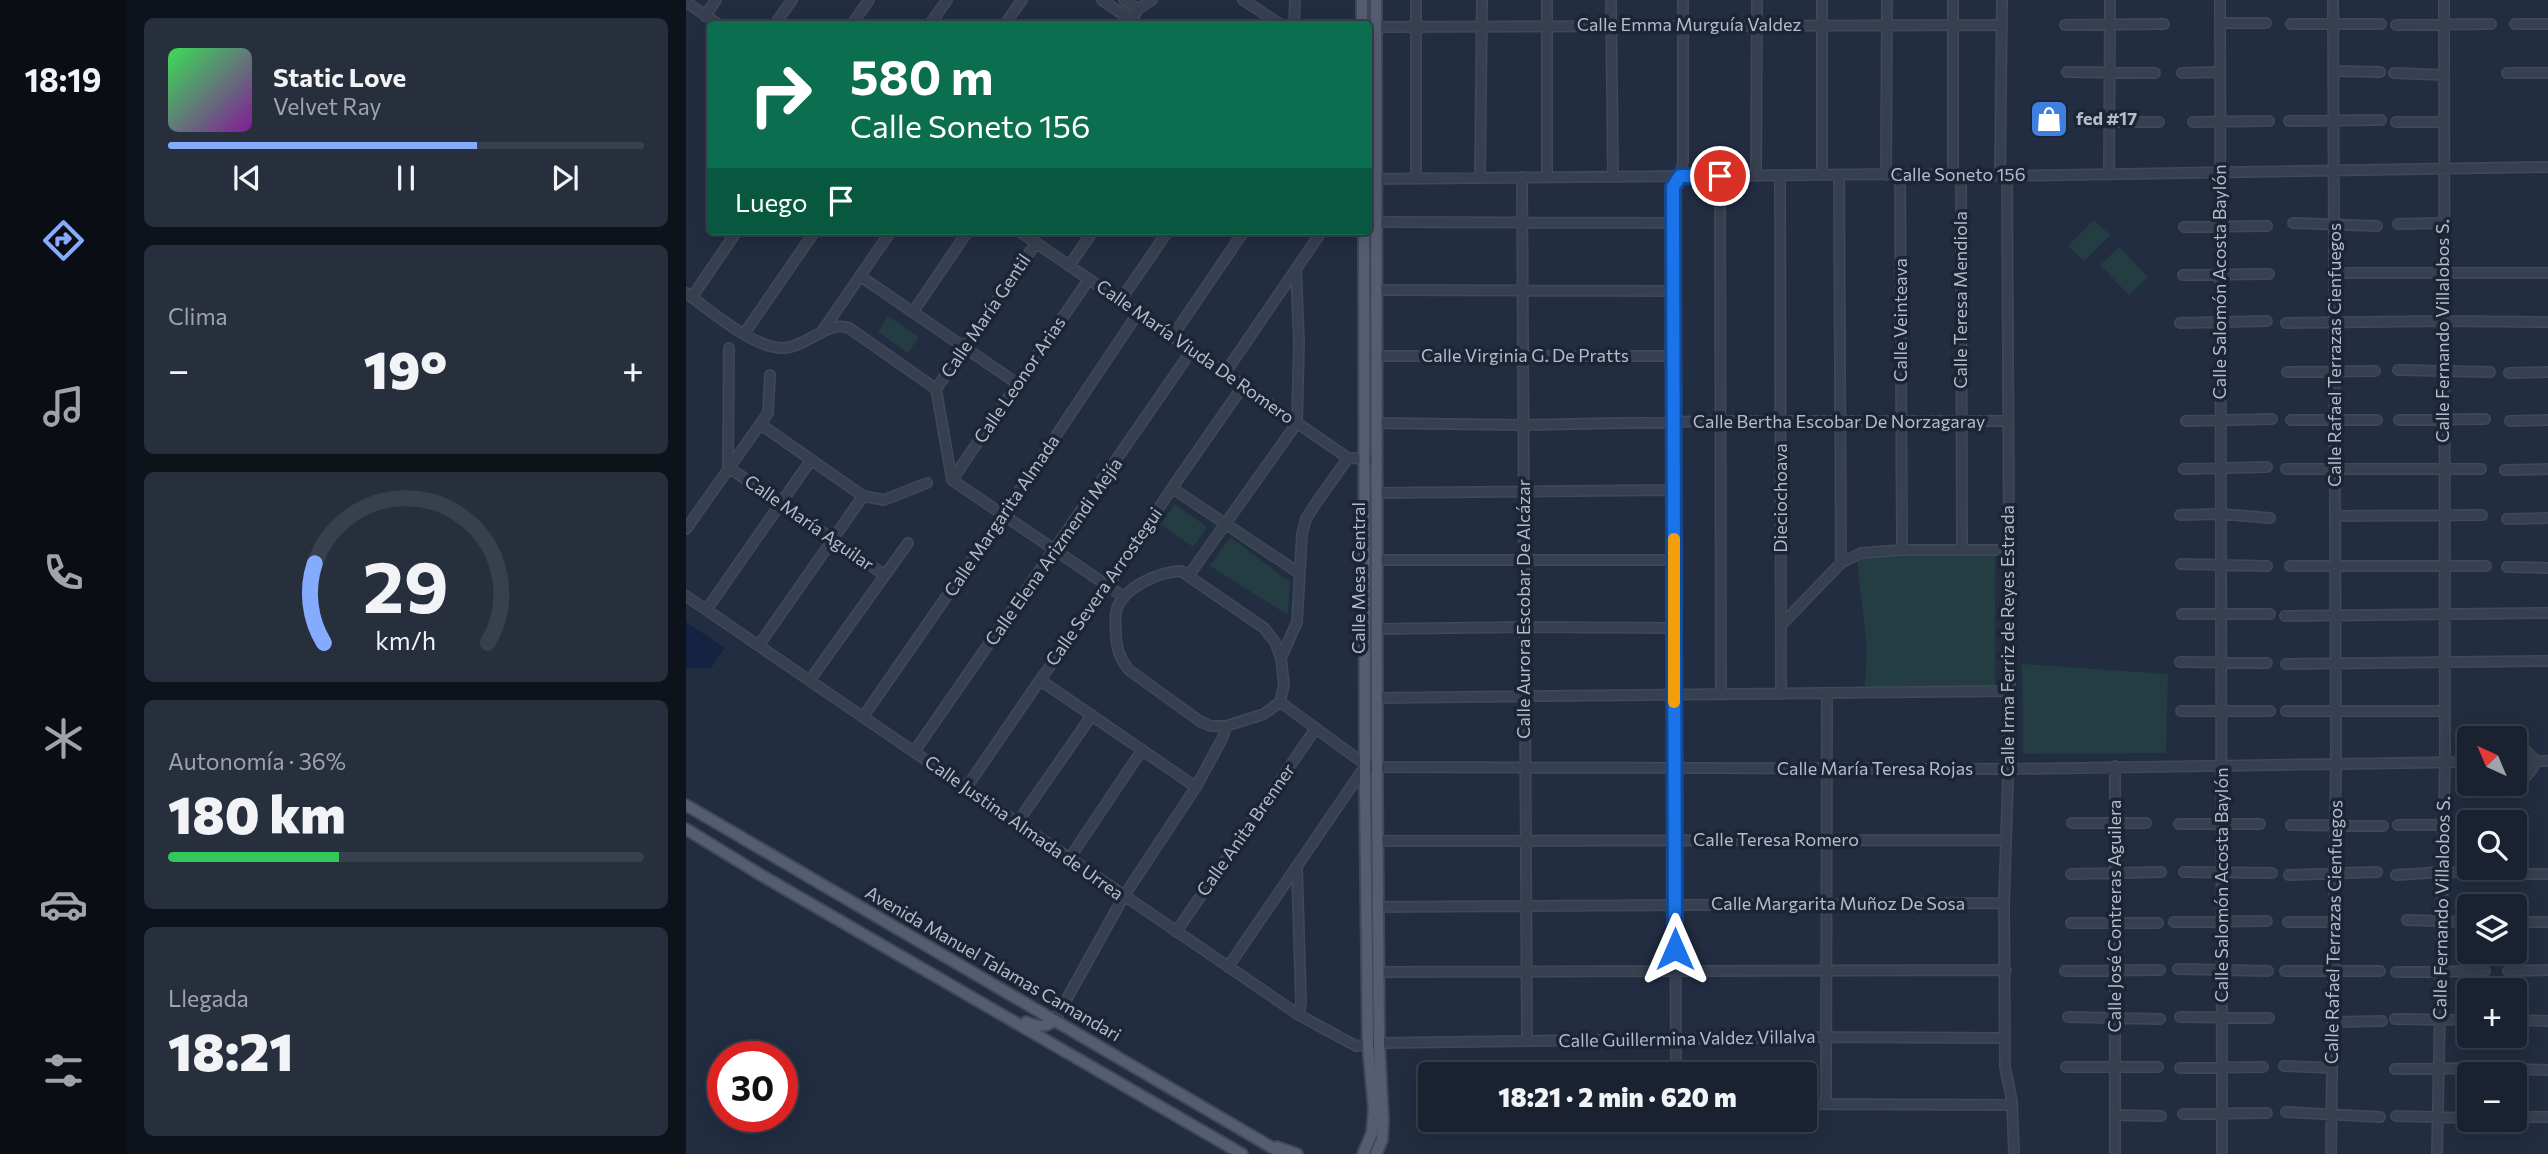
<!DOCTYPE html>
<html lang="es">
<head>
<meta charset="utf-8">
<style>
  :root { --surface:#1a2231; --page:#272f3d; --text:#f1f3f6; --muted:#9fa4ab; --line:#383f4d; --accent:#85abff }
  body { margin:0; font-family:Commissioner,sans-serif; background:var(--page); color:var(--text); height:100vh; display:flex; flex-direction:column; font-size:26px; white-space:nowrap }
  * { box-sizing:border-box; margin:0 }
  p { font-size:23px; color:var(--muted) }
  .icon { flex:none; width:38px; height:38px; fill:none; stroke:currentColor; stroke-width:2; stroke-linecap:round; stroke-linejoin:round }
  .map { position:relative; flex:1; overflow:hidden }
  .side { display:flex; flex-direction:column; gap:18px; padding:18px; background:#0e131b; width:560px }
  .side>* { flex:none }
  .hud { position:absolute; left:21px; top:21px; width:665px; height:214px; border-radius:7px; box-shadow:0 4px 18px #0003,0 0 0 2px var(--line); background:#0b6e4f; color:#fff; overflow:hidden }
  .needle { width:46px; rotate:316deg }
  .fabs { position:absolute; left:1771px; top:726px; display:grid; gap:14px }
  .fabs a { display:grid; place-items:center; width:70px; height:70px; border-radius:7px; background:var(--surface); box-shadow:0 4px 18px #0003,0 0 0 2px var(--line); font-size:35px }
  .speed { position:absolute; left:21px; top:1041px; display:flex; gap:14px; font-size:35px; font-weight:700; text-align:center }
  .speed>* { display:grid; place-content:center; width:91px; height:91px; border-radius:50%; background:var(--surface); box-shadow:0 4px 18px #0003,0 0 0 2px var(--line); line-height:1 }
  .speed .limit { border:10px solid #d22; background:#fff; color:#111 }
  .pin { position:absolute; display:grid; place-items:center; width:60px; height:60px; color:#fff; margin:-30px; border:4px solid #fff; border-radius:50%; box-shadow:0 2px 7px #0007 }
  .me { position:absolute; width:77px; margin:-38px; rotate:0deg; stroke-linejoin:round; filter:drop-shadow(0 0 5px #0008) }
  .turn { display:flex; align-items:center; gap:24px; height:147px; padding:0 28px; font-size:32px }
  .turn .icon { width:91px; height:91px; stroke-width:2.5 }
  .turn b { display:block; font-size:49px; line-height:60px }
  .then { display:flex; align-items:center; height:66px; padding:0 28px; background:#0003; gap:14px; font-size:26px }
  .big { font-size:52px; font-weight:800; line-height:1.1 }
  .side .card { flex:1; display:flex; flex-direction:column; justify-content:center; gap:10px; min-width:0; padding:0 24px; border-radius:10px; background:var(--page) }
  .side .dial { align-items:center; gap:0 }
  .dial svg { height:182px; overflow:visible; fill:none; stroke:var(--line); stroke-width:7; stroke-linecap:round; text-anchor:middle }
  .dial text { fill:var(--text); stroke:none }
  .song { display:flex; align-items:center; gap:21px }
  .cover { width:84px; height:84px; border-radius:10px; background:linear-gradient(135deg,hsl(130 70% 55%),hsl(290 70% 35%)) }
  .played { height:7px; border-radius:4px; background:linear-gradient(90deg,var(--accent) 65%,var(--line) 65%) }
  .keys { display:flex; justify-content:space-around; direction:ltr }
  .heat { display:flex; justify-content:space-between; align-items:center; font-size:38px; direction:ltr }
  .charge { height:10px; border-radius:5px; background:linear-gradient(90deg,#34c759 36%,var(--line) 0) }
  .trip { position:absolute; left:732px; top:1062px; width:399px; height:70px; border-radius:7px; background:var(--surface); box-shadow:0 4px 18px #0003,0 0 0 2px var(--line); font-weight:800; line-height:70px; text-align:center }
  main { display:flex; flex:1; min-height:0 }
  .tab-bar { display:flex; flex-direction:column; width:126px; justify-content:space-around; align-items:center; background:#0a0e14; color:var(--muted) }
  .tab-bar .icon { width:49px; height:49px }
  .tab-bar .on { color:var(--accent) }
  .tab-bar b { font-size:32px; color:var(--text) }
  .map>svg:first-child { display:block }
</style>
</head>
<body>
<main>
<nav class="tab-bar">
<b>18:19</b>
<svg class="icon on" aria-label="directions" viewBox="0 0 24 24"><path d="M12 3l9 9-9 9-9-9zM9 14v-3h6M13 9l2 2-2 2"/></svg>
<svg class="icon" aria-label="music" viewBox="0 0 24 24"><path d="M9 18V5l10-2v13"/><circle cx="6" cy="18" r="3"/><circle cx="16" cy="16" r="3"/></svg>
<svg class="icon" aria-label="phone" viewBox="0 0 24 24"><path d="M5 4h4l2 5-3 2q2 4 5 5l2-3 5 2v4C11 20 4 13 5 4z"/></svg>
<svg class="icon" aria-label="climate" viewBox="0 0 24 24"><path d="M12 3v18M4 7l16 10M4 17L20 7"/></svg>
<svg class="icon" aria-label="car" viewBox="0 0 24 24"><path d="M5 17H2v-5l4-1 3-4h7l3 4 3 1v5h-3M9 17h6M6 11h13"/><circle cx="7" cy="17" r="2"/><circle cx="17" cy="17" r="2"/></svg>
<svg class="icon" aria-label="filters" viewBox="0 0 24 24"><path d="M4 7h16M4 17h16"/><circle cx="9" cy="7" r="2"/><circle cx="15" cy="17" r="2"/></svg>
</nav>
<section class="side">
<div class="card">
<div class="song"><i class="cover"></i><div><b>Static Love</b><p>Velvet Ray</p></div></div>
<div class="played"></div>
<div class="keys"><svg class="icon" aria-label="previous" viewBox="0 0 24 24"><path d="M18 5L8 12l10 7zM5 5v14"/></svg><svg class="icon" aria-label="pause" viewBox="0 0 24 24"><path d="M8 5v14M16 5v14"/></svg><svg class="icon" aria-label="next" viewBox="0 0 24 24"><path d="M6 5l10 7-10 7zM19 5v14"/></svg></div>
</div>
<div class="card"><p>Clima</p>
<div class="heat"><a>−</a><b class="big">19°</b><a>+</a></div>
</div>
<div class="card dial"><svg viewBox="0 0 100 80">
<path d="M14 69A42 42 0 1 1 86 69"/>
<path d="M14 69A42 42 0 0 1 10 34" stroke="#85abff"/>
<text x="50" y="56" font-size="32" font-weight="700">29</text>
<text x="50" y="72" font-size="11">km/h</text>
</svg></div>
<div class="card"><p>Autonomía · 36%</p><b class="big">180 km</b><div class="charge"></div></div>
<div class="card"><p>Llegada</p><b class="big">18:21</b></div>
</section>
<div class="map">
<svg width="1862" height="1154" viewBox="0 0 1862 1154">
  <rect width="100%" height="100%" fill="#222d41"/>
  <!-- park -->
  <path fill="#243d42" d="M1408 220 1424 235 1398 261 1382 246Z
    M1433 247 1462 277 1443 295 1414 265Z
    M202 316 233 337 222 353 192 332Z
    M489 504 521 527 507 547 475 524Z
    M544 537 604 582 602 615 524 566Z
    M1182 555 1309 556V686L1179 687 1181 648 1171 561Z
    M1336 664 1482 674 1480 753 1337 754Z"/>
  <!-- water -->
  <path fill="#142341" d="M0 622 39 648 25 668H0Z"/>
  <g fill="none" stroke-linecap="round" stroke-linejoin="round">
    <defs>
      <path id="minor" d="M416 0 445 20
        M438 0 452 9
        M557 0 594 24
        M730 0V178
        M861 0V177
        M925 0 927 176
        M1136 0V175
        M1267 0V176
        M1534 0 1536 1154
        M0 2 32 24
        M19 16 30 0
        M444 23 452 9 466 0
        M1534 23H1580
        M89 24 106 0
        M166 24 183 0
        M244 24 261 0
        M319 24 336 0
        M608 24 609 0
        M1605 24H1695
        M1829 24H1862
        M1379 25 1478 24
        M1710 25 1805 24
        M690 27 1316 25
        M1648 71 1694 72
        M1381 72 1469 73
        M1496 73 1534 72
        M1708 73 1757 75
        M1821 73H1862
        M1603 121 1695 120
        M1423 122H1473
        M1507 122 1583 121
        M1710 122H1757
        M1214 174 1216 550
        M1423 174 1424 0
        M1153 175 1155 563
        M1200 175 1201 0
        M1034 176 1035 695
        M1070 176 1071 0
        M1094 176 1095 694
        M1275 176 1276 550
        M1314 176 1316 0
        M1321 176 1324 715 1318 903 1319 1067 1326 1101 1328 1154
        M682 177 689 179 1214 174 1314 176 1862 167
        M836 177 841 1041
        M794 178 796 0
        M689 222 989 223
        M1607 223 1691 226
        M1712 224 1757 223
        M1498 227 1581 226
        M333 231 662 458 684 459
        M383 266 407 231
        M1649 273H1862
        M1497 275 1583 274
        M174 276 332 384
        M689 290 989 291
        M0 293C24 310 68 349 98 348 121 347 141 320 163 328L250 389 266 480 438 597
        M6 297 51 231
        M434 301 482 231
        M227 312 282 231
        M1494 323 1581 321
        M1600 323 1757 321 1862 322
        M135 333 205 231
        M58 334 129 231
        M486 337 558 231
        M43 348 42 467 197 574
        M690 356H988
        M1712 370 1804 372
        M1601 372 1689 371
        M539 373 636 231
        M1823 373 1862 372
        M250 389 350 243
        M1605 420H1691
        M1713 420 1799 419
        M1500 421 1586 419
        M1824 421 1862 420
        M690 423 837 425 1033 421H1321
        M74 424 177 496 198 500 241 483
        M1498 469 1581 467
        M1600 469H1795
        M1819 470 1862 469
        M266 480 403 279
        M486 488 613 573
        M690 493 988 490
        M1494 515 1535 514 1584 518
        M1650 516 1796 515
        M1821 519 1862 518
        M0 529 82 413 84 375
        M691 560H988
        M1495 564 1581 566
        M1604 566H1800
        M1821 567 1862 568
        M503 575 611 423 613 342 610 269
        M0 596 613 1015 670 1046 693 1043 1140 1037 1319 1038
        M21 609 125 460
        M1496 614H1584
        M1599 616 1862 613
        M1096 624 1155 563 1175 553 1216 550H1323
        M691 629 839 627 988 628
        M73 645 177 496
        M1494 662 1581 663
        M1600 664 1862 661
        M124 680 222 543
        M354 680 510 787
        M691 698 1324 691
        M594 702 680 765 692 767 1323 769 1783 762
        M594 702 598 685 595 658 611 622 616 534 620 519 628 506 662 458
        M1495 711H1584
        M1600 711H1758
        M177 717 317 515 452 313
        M540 726H525L515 722 443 670C434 659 431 650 430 636 430 627 428 617 431 608 440 586 473 572 495 571L578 628 589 642 595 658
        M228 752 506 350
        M1783 754 1777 762 1783 771
        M1829 761H1862
        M1429 766V1154
        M1798 784C1820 791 1841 783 1850 761L1835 746 1829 742
        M280 788 354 680 422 586 486 488 557 386
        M331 823 406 715
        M1386 823H1460
        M1493 824H1574
        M1605 825 1697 826
        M1712 825H1758
        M692 841 1320 840
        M383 859 456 750
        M611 868 615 1002 613 1015
        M1498 872 1586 873
        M1385 874 1475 872
        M1830 874H1862
        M1603 875 1691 872
        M1710 875 1757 872 1804 873
        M692 907 1318 903
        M1721 920 1783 922
        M1488 922 1581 921
        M1602 922H1648
        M1829 922H1862
        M1385 923H1472
        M490 932 630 728
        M542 967 680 765
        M1492 969 1582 971
        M1379 971 1474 970
        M1599 971H1694
        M1822 971 1862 970
        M693 972 1320 970
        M1710 972 1799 971
        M1382 1017 1474 1019
        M1494 1017 1583 1018
        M1709 1019 1783 1020
        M369 1020 438 896 510 787 537 737 540 726 578 714 594 702
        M1829 1020 1862 1021
        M1647 1022 1696 1021
        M1598 1066 1646 1068
        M1380 1067H1472
        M1494 1068 1577 1067
        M1709 1069 1805 1068
        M1825 1069 1862 1070
        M990 1074 987 187 994 176 997 162V0
        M1118 1104 1326 1105
        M1140 1104 1141 694
        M1600 1112 1694 1117
        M1497 1114 1581 1113
        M1429 1115 1475 1116
        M1710 1116 1783 1118
        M1829 1117H1862
        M1645 1154 1650 763 1647 0
        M1751 1154 1759 761 1758 0"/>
      <path id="major" d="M676 0V24
        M690 0 691 789 693 1043 697 1120 696 1140 690 1154
        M0 805 597 1154
        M0 829 75 875 556 1154
        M340 1022C352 1027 358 1028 369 1020
        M591 1147 611 1154
        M677 1154 686 1133 688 1109 682 1046 679 787 678 231"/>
    </defs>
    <!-- minor casing -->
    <use href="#minor" stroke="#40495a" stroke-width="12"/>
    <!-- major casing -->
    <use href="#major" stroke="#40495a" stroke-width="14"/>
    <!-- minor -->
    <use href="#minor" stroke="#374051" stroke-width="9"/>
    <!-- major -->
    <use href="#major" stroke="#555e71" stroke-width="10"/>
  </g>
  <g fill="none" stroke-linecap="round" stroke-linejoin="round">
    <defs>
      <path id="route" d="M989 949 987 187 994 176H1034"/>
    </defs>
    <!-- route casing -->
    <use href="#route" stroke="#114b97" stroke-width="18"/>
    <!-- route -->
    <use href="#route" stroke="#1a73e8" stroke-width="12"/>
    <!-- slow -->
    <path stroke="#f59e0b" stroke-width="12" d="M988 539V702"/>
  </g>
  <!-- icons -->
  <defs>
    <symbol id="shop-square" viewBox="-11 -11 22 22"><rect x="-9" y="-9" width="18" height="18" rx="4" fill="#3f7fe0" stroke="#1c2536"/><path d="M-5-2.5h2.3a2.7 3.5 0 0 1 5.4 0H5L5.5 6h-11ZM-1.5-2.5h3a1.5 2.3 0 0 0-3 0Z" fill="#fff"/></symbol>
  </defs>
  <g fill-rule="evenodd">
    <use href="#shop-square" x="1341" y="97" width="44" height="44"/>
  </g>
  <g text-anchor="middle" stroke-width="7" stroke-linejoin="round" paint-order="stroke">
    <!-- street labels -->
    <g font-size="18" fill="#b3bbcc" stroke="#1c2536">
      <text x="1003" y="31">Calle Emma Murguía Valdez</text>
      <text x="1272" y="181">Calle Soneto 156</text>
      <text transform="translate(1534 282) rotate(-90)" y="6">Calle Salomón Acosta Baylón</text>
      <text transform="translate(1275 300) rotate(-90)" y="6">Calle Teresa Mendiola</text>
      <text transform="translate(300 316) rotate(-56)" y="6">Calle María Gentil</text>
      <text transform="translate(1215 320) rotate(-90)" y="6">Calle Veinteava</text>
      <text transform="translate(1757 331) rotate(-90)" y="6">Calle Fernando Villalobos S.</text>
      <text transform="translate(509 352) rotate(35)" y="6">Calle María Viuda De Romero</text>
      <text transform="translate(1649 355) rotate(-90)" y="6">Calle Rafael Terrazas Cienfuegos</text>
      <text x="839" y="362">Calle Virginia G. De Pratts</text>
      <text transform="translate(334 380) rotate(-56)" y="6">Calle Leonor Arias</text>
      <text x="1153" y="428">Calle Bertha Escobar De Norzagaray</text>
      <text transform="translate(1095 498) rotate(-90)" y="6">Dieciochoava</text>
      <text transform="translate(316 516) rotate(-56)" y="6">Calle Margarita Almada</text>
      <text transform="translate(123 523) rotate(35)" y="6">Calle María Aguilar</text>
      <text transform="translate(368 552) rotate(-55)" y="6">Calle Elena Arizmendi Mejía</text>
      <text transform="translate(673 578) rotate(-90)" y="6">Calle Mesa Central</text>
      <text transform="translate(418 587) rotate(-55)" y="6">Calle Severa Arrostegui</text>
      <text transform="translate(838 609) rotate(-90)" y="6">Calle Aurora Escobar De Alcázar</text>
      <text transform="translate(1322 641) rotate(-90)" y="6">Calle Irma Ferriz de Reyes Estrada</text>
      <text x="1189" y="775">Calle María Teresa Rojas</text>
      <text transform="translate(338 828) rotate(35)" y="6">Calle Justina Almada de Urrea</text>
      <text transform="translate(560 830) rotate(-55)" y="6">Calle Anita Brenner</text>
      <text x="1090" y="846">Calle Teresa Romero</text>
      <text transform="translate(1536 885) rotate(-90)" y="6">Calle Salomón Acosta Baylón</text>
      <text x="1152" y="910">Calle Margarita Muñoz De Sosa</text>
      <text transform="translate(1756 908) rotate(-89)" y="6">Calle Fernando Villalobos S.</text>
      <text transform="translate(1429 916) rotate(-90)" y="6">Calle José Contreras Aguilera</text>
      <text transform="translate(1648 932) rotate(-89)" y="6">Calle Rafael Terrazas Cienfuegos</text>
      <text transform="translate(307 964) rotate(30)" y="6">Avenida Manuel Talamas Camandari</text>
      <text transform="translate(1001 1039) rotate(-1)" y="6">Calle Guillermina Valdez Villalva</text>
    </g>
    <!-- poi labels -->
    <g font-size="18" font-weight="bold" fill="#b3bbcc" stroke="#1c2536" text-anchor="start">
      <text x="1390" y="125">fed #17</text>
    </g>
  </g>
</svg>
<div class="fabs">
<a><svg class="needle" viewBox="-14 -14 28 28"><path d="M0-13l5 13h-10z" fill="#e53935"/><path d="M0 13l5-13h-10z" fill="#9fa4ab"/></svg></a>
<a><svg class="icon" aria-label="search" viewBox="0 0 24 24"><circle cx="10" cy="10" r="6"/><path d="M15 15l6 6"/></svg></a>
<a><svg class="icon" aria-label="layers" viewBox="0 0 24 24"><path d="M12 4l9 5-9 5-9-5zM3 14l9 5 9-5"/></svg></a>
<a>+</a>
<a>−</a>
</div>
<div class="speed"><div class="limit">30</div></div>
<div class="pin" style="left:1034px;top:176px;background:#d93025"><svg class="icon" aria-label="arrive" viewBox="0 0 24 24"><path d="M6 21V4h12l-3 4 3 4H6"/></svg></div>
<svg class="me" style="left:989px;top:949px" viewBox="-20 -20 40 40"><path d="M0-17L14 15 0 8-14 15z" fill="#1a73e8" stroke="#fff" stroke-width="4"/></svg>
<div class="trip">18:21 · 2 min · 620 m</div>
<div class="hud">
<div class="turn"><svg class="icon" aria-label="right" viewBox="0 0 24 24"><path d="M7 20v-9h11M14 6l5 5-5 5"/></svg><div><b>580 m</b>Calle Soneto 156</div></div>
<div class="then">Luego<svg class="icon" aria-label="arrive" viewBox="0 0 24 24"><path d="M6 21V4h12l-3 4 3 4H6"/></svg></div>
</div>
</div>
</main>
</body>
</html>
